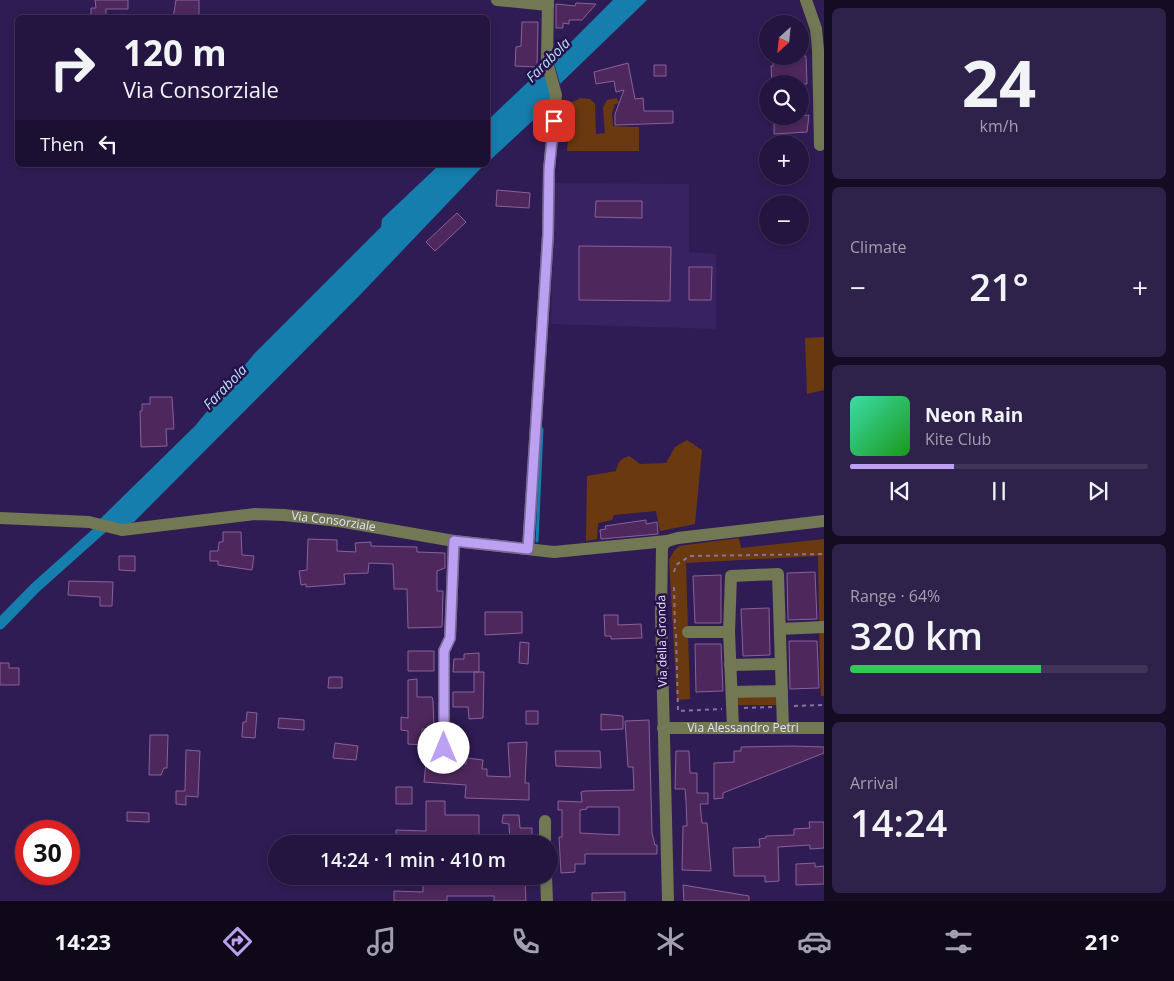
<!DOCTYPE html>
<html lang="en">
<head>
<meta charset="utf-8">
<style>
  :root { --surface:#23153f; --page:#2f224a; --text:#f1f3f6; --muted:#a39fb0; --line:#403459; --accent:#bca0f2 }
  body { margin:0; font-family:"Open Sans",sans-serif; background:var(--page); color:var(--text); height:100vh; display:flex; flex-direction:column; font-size:19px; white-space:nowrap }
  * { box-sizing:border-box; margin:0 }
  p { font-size:16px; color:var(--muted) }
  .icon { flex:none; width:28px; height:28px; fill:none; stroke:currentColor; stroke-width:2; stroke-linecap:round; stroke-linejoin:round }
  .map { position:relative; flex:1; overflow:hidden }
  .drawer { display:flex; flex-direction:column; gap:8px; padding:8px; background:#130c23; width:350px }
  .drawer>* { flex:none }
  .banner { position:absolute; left:15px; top:15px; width:475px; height:152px; border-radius:8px; box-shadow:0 2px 8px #0003,0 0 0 1px var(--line); background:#23153f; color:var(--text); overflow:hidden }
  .needle { width:32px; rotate:207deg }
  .tools { position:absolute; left:759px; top:15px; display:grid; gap:10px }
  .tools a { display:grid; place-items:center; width:50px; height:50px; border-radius:50%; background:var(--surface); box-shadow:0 2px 8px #0003,0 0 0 1px var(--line); font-size:25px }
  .speed { position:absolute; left:15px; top:820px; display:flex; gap:10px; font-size:25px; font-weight:700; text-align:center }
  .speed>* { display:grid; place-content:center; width:65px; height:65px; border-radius:50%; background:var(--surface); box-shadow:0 2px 8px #0003,0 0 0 1px var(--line); line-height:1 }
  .speed .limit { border:8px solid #d22; background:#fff; color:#111 }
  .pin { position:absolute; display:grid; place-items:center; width:42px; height:42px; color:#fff; margin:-21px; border-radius:10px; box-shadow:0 2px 8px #0006 }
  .me { position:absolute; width:55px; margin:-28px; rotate:0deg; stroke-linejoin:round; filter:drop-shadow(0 0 4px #0008) }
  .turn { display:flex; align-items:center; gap:18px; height:105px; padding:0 25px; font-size:22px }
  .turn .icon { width:65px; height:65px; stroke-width:2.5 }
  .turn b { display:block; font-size:35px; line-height:42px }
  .then { display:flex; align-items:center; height:48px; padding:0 25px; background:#0003; gap:10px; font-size:19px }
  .big { font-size:38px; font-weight:600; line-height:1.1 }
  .drawer .tile { flex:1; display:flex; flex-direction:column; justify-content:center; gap:8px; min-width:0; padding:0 18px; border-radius:8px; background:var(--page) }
  .drawer .dial { align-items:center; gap:0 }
  .dial b { font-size:65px; line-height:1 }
  .song { display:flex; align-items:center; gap:15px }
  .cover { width:60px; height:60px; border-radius:8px; background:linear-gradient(135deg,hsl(160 70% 55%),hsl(120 70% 35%)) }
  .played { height:5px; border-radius:2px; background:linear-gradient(90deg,var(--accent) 35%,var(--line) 35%) }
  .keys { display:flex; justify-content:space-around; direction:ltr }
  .heat { display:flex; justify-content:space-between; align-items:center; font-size:28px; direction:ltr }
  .charge { height:8px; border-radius:4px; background:linear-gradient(90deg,#34c759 64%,var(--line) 0) }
  .trip { position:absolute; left:268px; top:835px; width:290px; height:50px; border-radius:25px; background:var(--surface); box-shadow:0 2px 8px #0003,0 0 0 1px var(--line); font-weight:600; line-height:50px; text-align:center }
  .dock { display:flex; height:80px; justify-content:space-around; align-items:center; background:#0e0819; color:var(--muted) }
  .dock .icon { width:35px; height:35px }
  .dock .current { color:var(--accent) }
  .dock b { font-size:22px; color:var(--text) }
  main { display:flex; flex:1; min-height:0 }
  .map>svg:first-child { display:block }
</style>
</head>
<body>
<main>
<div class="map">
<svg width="824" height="901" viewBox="0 0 824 901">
  <rect width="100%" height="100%" fill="#2f1c54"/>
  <!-- built -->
  <path fill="#382262" d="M554 183 689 184V252L716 254V329L551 324Z"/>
  <!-- green -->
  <path fill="#6b3910" d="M581 98 590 99 595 104 596 134 605 133 603 108 607 100 617 98 619 103 615 104 612 113 613 126 639 127V151H567L570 103Z
    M824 337V390L807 394 805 338Z
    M687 440 702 450 695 524 660 531 656 511 614 515 612 520 598 523 597 539 586 541 587 476 616 471C618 462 620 459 629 456L640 464 666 463 675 447Z
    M739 538 741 548 824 539V696H821L820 677 818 556 686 563 690 699 677 700 669 560 674 551 679 546Z
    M735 694H779V705H736Z"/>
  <!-- water -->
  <path fill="#157ead" d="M613 0H647L560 84 553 60Z
    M546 76 553 102 488 162V120L529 81Z
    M439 165H484L360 295 134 522 122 525 100 519 195 426 254 354 381 227 382 219Z"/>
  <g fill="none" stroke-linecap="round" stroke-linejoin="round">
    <!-- stream -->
    <path stroke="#157ead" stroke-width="3" d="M537 541 542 429"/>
    <!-- canal -->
    <path stroke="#157ead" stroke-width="11" d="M0 624 35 588 110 521"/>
  </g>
  <!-- building -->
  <path fill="#4e285d" stroke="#89619a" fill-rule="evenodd" d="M95 0H128V9H106V18H91V8H96Z
    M176 0H199V15H196V18H173Z
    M576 3 596 4 582 20H569V24L563 23V28H556V4L575 6Z
    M522 22H538L537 67 515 66 516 47 521 46Z
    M773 56H806L807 84H772L771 66H773Z
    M628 63 635 99 643 98 644 111H673V123L615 125V114L624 90 616 92 614 81 596 84 594 72Z
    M654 65H666V76H654Z
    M809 115 807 132 774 134V121H786V117Z
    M497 190 530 193 529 208 496 206Z
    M596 201H642V218L595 217Z
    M457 213 466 222 435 251 426 242Z
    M579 246 671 247 670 301 579 300Z
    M689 267H712L711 300H689Z
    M150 397H172L174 429H166L167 446 141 447 140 411H142V404H150Z
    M646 520V524L657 522 658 534 601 539 600 530 606 529 605 526Z
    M223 532H241L242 555 254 556 252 570 218 565V561H210V551H218L219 542H223Z
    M308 539 337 540V551L356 552 355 543 371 542V546L417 547V552L445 553V568L437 571V591H443L442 627 408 628 407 589H394L393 564 369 563 368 573 344 574 345 584 306 587V584L301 585 299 571 307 570Z
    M119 556H135V571L119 570Z
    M815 572 817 619 788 620 787 573Z
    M721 575V623H695L693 576Z
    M69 581 113 582 112 606H100V597L68 595Z
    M769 608 770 655 743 656 741 609Z
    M485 612H522V633L485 635Z
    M604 615H618V625L641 624 642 638 611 639V636H605Z
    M789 641H817L819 688 790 689Z
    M520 642 529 643 528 664 519 663Z
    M695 644H721L723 691 696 692Z
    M408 651H434V671H408Z
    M479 653V672H453L454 659H464V654Z
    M0 663H9V668H19V685H0Z
    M474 672H484L483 718 469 719 468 707H453V692H474Z
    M329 677H342V688H328Z
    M417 679V697H432L433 700 434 729H422V745L408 744V731L401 730V717L408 718V680Z
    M526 711H538V724H526Z
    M247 712 257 713 255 738 242 737 243 722H246Z
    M601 714 623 716V729L601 730Z
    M279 718 304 720V730L278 728Z
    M649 720 652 833 655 845H657V854H585V864H575V872L561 873 559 837H562V810H558V801L582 802 581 792 585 791 634 790 633 767H628L625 721ZM587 807H619V835L580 833V810L587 809Z
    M150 735H168L167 768H164L161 775H149Z
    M527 742 525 783H529V800L465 798 466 785 424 782 426 762 466 764 467 758 483 760 482 769H487V776L510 777 508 743Z
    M335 743 358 746 356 760 333 758Z
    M792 746 824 747V753L723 793V798L714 799V763L734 762V751H741V747Z
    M186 750 200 751 198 797 186 796V805L176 804V791H185Z
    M555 751H600L601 768 556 766Z
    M676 751H689L690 773H697V793H708V804H700L702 823H707L711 871 682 870 683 826H687L686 801 685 789H675Z
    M396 787H412V804H396Z
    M426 801H445V815H479V844H396V830L426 831Z
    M127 812 149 813V822L127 821Z
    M503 815H519L520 828H532V841L510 842 509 824 502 823Z
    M809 822H824V848L810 849V845L778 847 779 881 765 882V876H734L733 848 760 847 759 839 766 838V836L794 835V829L810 828Z
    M815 863V867L824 866V884L796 885V864Z
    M458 876H479V882L525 881 526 901H494V896H447V901H394V891L423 892V879H458Z
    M683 885 749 896V901H684Z
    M625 892V901H592V893Z"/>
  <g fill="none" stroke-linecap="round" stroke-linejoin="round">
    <!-- path -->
    <path stroke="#8375a1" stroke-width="2" stroke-dasharray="4 4" stroke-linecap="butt" d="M674 572 676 565 690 556 824 554
      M674 587 675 629
      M676 634 678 711 722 709
      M794 706 824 705
      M744 708 772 707"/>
    <!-- minor -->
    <g stroke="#727754" stroke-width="12">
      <path d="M497 0 548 5"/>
      <path d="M806 0 816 29 818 50 820 145"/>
      <path id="s1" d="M0 518 89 522 122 530 255 514 284 515 339 521 454 541 554 552 667 541"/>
      <path d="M528 549 548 235 549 169 556 95 547 62 548 0"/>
      <path d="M780 629 824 627"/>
      <path d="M688 632H729"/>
      <path d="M730 665 781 664"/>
      <path d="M732 692 782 691"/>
      <path id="s2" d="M663 728H824"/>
      <path d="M733 728 729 632 731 576 778 574 783 728"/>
      <path d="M444 748V651L450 638 454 541"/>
      <path d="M545 821V844"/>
      <path d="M546 876 547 901"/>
      <path d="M668 901 661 614 662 546 667 541 678 538 824 521"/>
    </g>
  </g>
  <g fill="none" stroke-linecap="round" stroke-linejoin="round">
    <defs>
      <path id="route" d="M444 748V651L450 638 454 541 528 549 548 235 549 170 554 121"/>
    </defs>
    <!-- route casing -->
    <use href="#route" stroke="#7a689d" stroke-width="12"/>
    <!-- route -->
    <use href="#route" stroke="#bca0f2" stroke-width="9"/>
  </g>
  <g text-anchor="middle" stroke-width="5" stroke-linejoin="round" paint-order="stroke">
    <!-- street labels -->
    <g font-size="12" fill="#e8e2ff" stroke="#261149">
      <text dy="4" stroke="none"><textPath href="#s1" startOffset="336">Via Consorziale</textPath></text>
      <text transform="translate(662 641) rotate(-91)" y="4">Via della Gronda</text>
      <text dy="4" stroke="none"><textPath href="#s2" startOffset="80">Via Alessandro Petri</textPath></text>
    </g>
    <!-- water labels -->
    <g font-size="14" font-style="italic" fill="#b7e2fc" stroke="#261149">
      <text transform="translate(548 60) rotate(-45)" y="5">Farabola</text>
      <text transform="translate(225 387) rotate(-46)" y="5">Farabola</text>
    </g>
  </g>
</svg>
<div class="tools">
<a><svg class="needle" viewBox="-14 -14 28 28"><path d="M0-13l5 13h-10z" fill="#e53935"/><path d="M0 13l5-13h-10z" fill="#a39fb0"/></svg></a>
<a><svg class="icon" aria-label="search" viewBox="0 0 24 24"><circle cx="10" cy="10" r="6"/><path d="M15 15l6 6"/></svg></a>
<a>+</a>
<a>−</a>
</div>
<div class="speed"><div class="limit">30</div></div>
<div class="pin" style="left:554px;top:121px;background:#d93025"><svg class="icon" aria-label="arrive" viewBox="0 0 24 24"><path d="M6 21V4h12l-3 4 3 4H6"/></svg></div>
<svg class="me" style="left:444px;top:748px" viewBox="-20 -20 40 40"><circle r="19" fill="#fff"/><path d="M0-13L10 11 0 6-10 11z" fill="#bca0f2"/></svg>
<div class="trip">14:24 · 1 min · 410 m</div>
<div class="banner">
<div class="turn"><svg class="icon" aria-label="right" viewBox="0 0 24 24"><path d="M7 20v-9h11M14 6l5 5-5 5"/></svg><div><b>120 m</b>Via Consorziale</div></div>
<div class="then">Then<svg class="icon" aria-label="left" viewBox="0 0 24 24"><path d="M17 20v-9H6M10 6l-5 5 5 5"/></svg></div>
</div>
</div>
<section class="drawer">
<div class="tile dial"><b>24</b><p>km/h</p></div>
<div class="tile"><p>Climate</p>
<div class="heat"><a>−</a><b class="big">21°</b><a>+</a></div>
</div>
<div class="tile">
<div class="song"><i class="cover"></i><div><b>Neon Rain</b><p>Kite Club</p></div></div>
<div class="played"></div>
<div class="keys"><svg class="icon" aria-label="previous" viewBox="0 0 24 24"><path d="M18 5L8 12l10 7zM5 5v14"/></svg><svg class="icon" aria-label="pause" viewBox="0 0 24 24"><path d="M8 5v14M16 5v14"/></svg><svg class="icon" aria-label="next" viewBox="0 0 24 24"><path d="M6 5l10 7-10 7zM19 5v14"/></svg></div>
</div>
<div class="tile"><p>Range · 64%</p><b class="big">320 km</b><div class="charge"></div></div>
<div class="tile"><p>Arrival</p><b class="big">14:24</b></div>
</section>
</main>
<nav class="dock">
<b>14:23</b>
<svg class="icon current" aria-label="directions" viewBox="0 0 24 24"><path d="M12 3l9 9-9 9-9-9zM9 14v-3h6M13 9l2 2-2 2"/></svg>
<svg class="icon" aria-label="music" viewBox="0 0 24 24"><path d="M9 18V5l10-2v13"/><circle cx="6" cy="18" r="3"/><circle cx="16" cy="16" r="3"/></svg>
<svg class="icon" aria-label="phone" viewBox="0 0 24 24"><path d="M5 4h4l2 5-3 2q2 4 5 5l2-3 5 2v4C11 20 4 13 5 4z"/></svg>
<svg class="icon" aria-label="climate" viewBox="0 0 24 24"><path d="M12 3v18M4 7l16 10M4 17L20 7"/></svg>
<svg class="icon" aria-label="car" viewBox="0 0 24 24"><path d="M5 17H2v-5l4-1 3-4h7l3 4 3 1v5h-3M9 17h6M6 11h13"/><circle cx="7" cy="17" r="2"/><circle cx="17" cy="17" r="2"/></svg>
<svg class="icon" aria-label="filters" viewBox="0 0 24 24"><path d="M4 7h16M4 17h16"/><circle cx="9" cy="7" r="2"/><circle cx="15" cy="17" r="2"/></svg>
<b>21°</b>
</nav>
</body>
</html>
